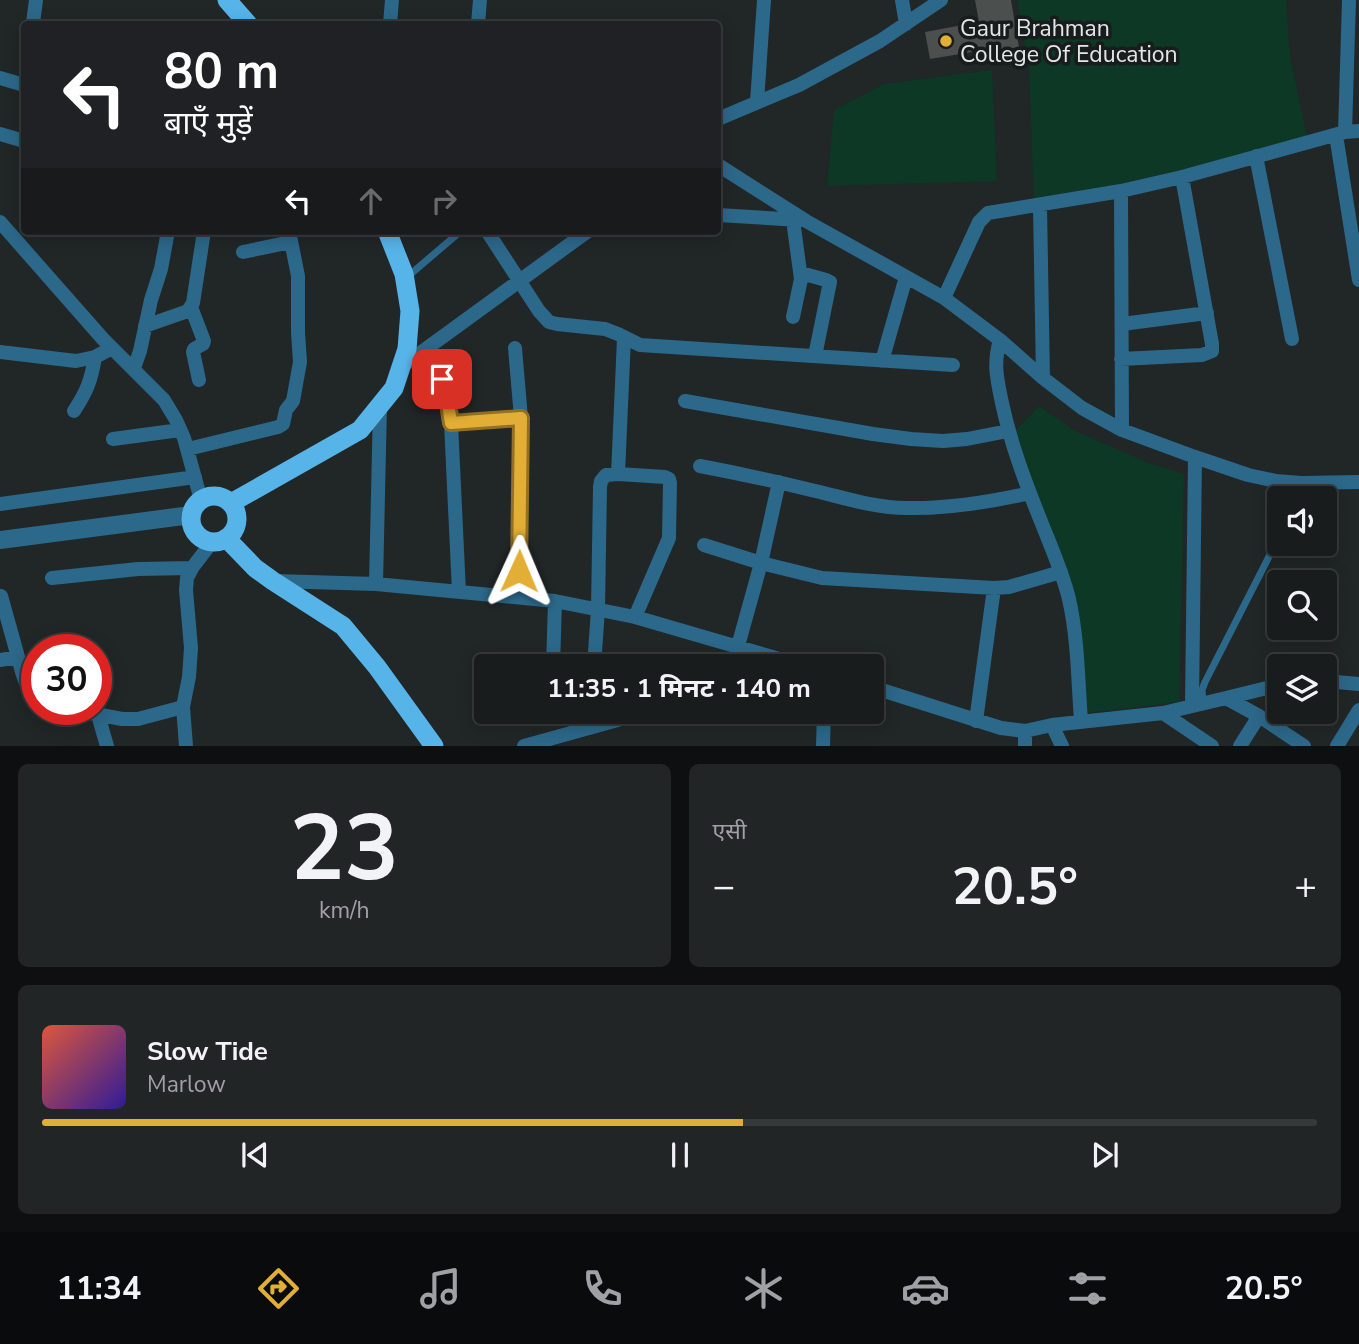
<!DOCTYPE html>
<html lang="hi">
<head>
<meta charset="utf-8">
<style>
  :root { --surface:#191c1d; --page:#222526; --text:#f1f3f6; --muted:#9fa1a4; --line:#373a3b; --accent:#e3ae35 }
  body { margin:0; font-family:"Nunito Sans","Noto Sans Devanagari",sans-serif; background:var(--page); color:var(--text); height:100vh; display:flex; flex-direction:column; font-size:26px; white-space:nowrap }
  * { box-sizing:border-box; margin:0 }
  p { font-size:23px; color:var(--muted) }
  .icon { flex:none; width:38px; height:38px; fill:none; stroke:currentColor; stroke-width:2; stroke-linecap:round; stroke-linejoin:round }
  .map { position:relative; height:746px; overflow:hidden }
  .sheet { display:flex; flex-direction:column; gap:18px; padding:18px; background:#0e0f10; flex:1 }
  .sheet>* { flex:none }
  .banner { position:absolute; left:21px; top:21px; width:700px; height:214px; border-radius:7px; box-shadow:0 4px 18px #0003,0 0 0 2px var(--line); background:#202124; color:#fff; overflow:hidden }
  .buttons { position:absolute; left:1267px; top:486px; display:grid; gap:14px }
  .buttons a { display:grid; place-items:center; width:70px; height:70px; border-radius:7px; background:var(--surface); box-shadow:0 4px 18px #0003,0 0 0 2px var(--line); font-size:35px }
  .speed { position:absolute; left:21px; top:634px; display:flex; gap:14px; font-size:35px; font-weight:700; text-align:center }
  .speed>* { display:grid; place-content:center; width:91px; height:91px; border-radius:50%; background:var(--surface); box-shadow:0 4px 18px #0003,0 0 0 2px var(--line); line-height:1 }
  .speed .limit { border:10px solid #d22; background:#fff; color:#111 }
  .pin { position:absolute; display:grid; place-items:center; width:60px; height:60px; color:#fff; margin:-30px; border-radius:14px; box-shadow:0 4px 10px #0006 }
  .me { position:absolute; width:77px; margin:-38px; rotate:1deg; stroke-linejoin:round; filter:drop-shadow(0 0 5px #0008) }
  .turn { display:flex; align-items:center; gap:24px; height:147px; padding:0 28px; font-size:32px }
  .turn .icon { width:91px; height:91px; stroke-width:2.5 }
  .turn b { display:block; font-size:49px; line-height:60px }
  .lanes { display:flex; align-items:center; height:66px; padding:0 28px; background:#0003; justify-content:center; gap:35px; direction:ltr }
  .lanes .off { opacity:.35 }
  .big { font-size:52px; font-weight:700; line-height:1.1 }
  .sheet .tile { flex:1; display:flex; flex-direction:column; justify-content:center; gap:10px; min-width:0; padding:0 24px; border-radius:10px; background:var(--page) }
  .sheet .dial { align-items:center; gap:0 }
  .dial b { font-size:91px; line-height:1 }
  .song { display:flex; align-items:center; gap:21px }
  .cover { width:84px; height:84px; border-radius:10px; background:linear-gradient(135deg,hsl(10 70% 55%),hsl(250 70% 35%)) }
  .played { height:7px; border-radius:4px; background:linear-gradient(90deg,var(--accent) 55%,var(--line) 55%) }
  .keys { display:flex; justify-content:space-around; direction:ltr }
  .heat { display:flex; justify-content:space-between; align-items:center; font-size:38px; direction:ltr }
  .sheet .tiles { flex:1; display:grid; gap:18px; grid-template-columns:1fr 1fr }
  .tile:last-child { grid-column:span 2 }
  .trip { position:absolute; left:474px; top:654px; width:410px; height:70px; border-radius:7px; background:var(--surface); box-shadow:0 4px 18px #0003,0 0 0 2px var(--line); font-weight:700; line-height:70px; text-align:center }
  .menu { display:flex; height:112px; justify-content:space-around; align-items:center; background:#0a0b0c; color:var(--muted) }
  .menu .icon { width:49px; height:49px }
  .menu .active { color:var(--accent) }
  .menu b { font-size:32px; color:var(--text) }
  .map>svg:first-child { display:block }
</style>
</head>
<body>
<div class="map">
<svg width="1359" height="746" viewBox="0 0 1359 746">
  <rect width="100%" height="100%" fill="#212627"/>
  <!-- green -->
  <path fill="#0c3825" d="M1017 0H1286L1290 56 1307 138 1108 188 1034 201 1029 67Z
    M992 70 997 181 827 186 834 110 884 84Z
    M1039 406 1075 431 1149 463 1184 474 1179 702 1087 713 1077 609 1015 431Z"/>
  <!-- building -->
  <path fill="#4b504f" d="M975 0H1011L1019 47 984 53V50L930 59 925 32 979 22Z"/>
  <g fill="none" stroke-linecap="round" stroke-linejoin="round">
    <!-- service -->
    <path stroke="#2c688a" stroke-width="7" d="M406 278 461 231
      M1296 499 1301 484
      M1203 703 1202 690 1205 682 1279 537"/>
    <!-- minor -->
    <path stroke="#2c688a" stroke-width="14" d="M902 0 906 24
      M33 23 36 0
      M390 24 392 0
      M478 24 480 0
      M0 78 24 85
      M757 102 764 0
      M718 119 799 85 880 41 941 0
      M1345 132 1349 0
      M0 134 24 141
      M1336 135 1359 280
      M1256 156 1292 339
      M718 165 806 221 944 298 1000 340 1043 378 1082 408 1122 430 1195 457 1248 475 1276 481 1301 483 1359 482
      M1121 191 1122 430
      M1040 206 1043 378
      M718 215 800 220
      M793 220 801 279 793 317
      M0 222 103 339 164 400 176 420 184 438 201 500
      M487 231 539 311 549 322 557 324 605 329 618 334 640 345 953 365
      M243 252 291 242
      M801 273 826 280 830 282 815 356
      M944 298 979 222 988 213 1121 191 1182 177 1345 132 1359 131
      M191 307 204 341 203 344 194 349 193 352 199 380
      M1122 324 1207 313
      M145 326 188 311 193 303 204 231
      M1000 340C993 364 997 379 1002 403 1011 445 1026 484 1042 524 1052 549 1063 574 1069 599 1078 639 1078 681 1081 721
      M515 348 521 418 519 597
      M0 352 76 361 95 357 112 348
      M415 357 423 378 429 381 442 379 445 384 451 423 459 592
      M1121 359 1202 355 1212 351V344L1182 177
      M882 361 906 277
      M408 362 588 231
      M134 368 140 351 151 300 161 269 168 231
      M685 401 873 434 911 439 943 441 967 439 1008 431
      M74 411C87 391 91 381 95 357
      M451 423 521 418
      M113 439 180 430
      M188 449 278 427 283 424 286 410 293 401 300 362 298 332V276L289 231
      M700 466C737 473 774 481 811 490 842 497 874 508 906 508 948 509 990 502 1030 493
      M618 474 665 477 669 479 670 483 669 538 635 617
      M0 504 195 477
      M704 545 761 563 822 578 994 588 1009 587 1061 572
      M52 578 138 569 192 568
      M275 581 376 584 555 601 635 617 807 667
      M376 584 380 405
      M1 596 18 657
      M738 646 761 563 779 482
      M0 660 18 657C22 672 24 686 37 696
      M553 667 555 601
      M594 667 598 609 600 487 601 481 606 475 618 474 624 338
      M1325 681 1359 684
      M872 687 1001 728 1025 731 1052 725 1163 713 1226 698 1259 716 1304 746
      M1226 698 1279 685
      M1192 706 1195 457
      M69 709 122 719H138L183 707
      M1163 713 1212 746
      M98 715 107 746
      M976 721 994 588
      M1052 725 1062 746
      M186 746 183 707 189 677 191 648 186 590 187 578 192 568 212 542
      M524 746 625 718
      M823 746 824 712
      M1025 746V731
      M1240 746 1259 716
      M1337 746 1359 710"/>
    <!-- tertiary -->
    <path stroke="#2c688a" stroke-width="18" d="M0 540 191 515"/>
    <!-- trunk -->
    <path stroke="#57b4e9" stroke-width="19" d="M227 0 248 24
      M191 519a23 23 0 1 1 46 0a23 23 0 1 1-46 0Z
      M231 503 360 430 394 388 407 349 410 311 404 274 387 231
      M226 538 255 568 273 581 343 626 377 667 434 746"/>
  </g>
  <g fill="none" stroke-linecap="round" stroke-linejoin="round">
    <defs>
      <path id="route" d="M442 379 445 384 451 423 521 418 519 571"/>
    </defs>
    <!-- route casing -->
    <use href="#route" stroke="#947122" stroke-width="18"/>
    <!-- route -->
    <use href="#route" stroke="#e3ae35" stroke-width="12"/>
  </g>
  <!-- markers -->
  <circle fill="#e3ae35" stroke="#181c1d" stroke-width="2.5" cx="946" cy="41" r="7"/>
  <g text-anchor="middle" stroke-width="7" stroke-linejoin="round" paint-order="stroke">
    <!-- poi labels -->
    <g font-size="23" fill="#e3e6e6" stroke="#181c1d" text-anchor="start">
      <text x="960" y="36">Gaur Brahman<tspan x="960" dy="26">College Of Education</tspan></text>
    </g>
  </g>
</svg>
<div class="buttons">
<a><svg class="icon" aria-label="sound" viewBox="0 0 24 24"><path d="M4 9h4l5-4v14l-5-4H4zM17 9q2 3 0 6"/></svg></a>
<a><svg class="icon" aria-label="search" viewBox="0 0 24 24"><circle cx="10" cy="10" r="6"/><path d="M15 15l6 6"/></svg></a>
<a><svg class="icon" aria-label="layers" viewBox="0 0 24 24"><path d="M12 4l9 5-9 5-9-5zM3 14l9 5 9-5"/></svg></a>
</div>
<div class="speed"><div class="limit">30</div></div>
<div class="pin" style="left:442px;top:379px;background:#d93025"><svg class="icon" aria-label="arrive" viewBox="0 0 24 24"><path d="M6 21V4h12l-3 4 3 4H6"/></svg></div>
<svg class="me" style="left:519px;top:571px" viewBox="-20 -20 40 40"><path d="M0-17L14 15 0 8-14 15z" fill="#e3ae35" stroke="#fff" stroke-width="4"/></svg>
<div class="trip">11:35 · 1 मिनट · 140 m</div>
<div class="banner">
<div class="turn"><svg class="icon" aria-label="left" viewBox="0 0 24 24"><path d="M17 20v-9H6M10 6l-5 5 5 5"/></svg><div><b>80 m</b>बाएँ मुड़ें</div></div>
<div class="lanes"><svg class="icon" aria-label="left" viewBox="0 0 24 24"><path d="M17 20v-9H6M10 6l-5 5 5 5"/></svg><svg class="icon off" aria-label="ahead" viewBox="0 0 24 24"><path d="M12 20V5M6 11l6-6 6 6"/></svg><svg class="icon off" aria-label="right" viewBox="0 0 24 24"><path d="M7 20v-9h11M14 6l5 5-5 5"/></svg></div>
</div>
</div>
<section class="sheet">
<div class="tiles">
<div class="tile dial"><b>23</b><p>km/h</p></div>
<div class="tile"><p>एसी</p>
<div class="heat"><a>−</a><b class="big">20.5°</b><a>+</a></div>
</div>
<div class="tile">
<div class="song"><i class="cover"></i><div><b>Slow Tide</b><p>Marlow</p></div></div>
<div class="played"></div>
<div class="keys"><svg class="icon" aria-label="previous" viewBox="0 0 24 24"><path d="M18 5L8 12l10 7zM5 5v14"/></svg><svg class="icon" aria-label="pause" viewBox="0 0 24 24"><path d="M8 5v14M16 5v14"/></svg><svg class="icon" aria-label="next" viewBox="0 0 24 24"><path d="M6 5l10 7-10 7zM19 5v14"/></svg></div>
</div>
</div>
</section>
<nav class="menu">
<b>11:34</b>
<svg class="icon active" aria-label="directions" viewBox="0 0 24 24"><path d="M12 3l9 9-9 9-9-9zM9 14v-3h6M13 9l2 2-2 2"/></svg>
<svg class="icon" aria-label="music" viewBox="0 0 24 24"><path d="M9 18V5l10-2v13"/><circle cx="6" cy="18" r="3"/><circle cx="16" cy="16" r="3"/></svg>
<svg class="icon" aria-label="phone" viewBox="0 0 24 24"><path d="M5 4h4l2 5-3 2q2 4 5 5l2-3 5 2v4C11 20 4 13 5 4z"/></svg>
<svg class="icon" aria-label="climate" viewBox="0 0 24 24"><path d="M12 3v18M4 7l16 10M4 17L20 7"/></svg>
<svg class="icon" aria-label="car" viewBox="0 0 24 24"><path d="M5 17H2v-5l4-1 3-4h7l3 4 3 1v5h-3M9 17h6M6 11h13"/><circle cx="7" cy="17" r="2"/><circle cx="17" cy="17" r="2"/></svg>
<svg class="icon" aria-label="filters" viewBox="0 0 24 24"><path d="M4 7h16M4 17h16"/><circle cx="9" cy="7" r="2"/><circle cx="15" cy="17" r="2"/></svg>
<b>20.5°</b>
</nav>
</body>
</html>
